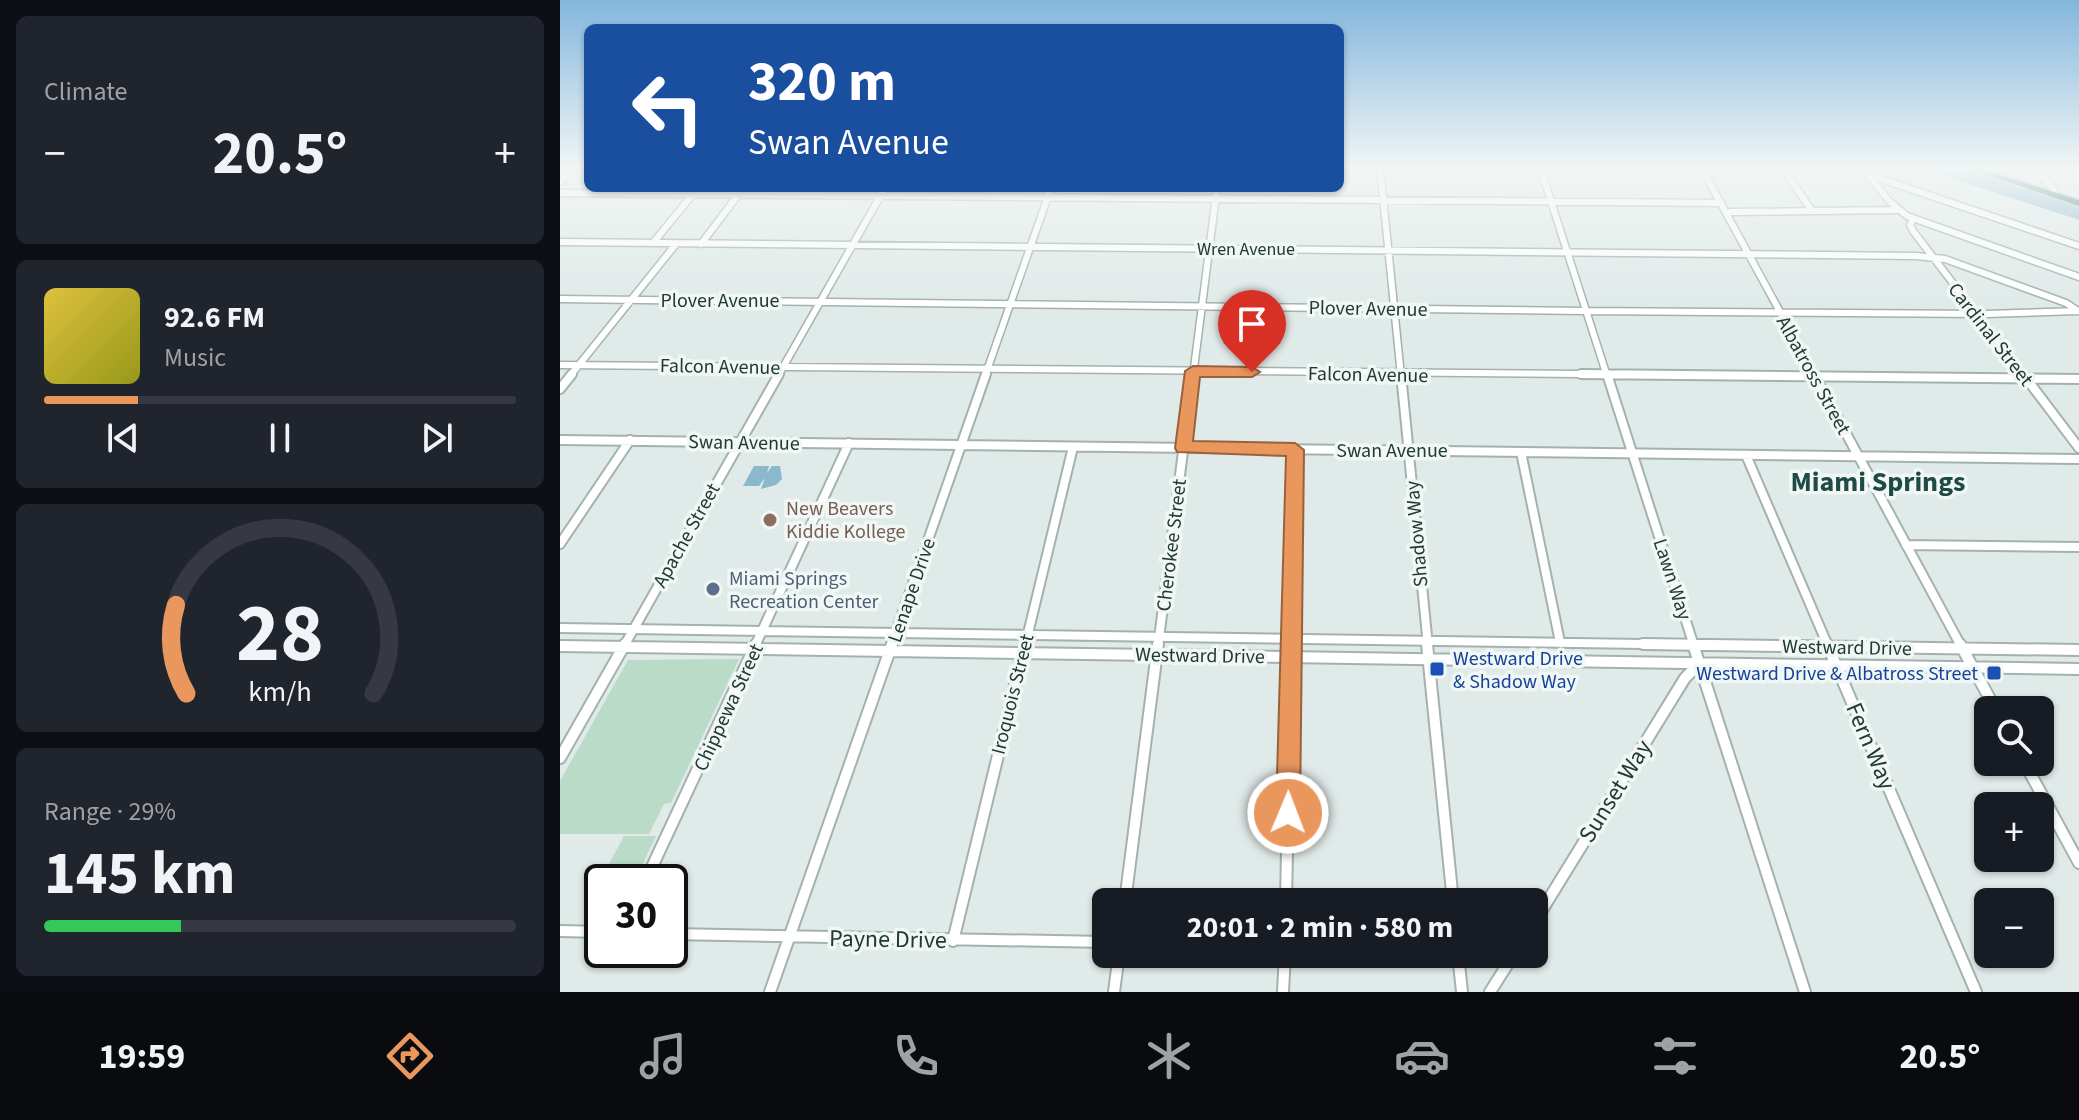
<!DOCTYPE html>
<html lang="en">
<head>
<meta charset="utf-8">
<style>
  :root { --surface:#171b24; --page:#20242c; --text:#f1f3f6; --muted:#9ea1a6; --line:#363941; --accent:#ea975e }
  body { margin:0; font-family:"Source Sans 3",sans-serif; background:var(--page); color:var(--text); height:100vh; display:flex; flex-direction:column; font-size:30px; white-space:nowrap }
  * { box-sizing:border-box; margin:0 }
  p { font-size:26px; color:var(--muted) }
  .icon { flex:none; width:44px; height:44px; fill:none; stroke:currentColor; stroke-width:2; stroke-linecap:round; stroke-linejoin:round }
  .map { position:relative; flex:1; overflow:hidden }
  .panel { display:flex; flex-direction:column; gap:16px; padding:16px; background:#0d0f14; width:560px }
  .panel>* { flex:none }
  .hud { position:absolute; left:24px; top:24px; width:760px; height:168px; border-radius:12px; box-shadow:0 2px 6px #0004; background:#1a4fa0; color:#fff; overflow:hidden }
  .buttons { position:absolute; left:1414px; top:696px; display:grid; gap:16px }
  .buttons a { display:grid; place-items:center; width:80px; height:80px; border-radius:12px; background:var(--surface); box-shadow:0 2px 6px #0004; font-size:40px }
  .speed { position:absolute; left:24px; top:864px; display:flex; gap:16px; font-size:40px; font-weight:700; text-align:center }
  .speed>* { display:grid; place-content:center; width:104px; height:104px; border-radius:50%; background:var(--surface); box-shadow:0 2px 6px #0004; line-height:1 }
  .speed .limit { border:4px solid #111; border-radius:12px; background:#fff; color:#111 }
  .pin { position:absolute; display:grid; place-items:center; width:68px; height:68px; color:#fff; margin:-82px -34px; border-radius:50% 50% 50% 0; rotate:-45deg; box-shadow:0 0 8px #0007 }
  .pin .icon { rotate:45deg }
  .me { position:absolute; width:88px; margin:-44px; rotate:1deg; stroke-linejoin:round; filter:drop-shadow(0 0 6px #0008) }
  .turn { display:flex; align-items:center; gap:28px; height:168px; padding:0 32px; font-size:36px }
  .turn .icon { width:104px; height:104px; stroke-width:2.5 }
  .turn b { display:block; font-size:56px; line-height:68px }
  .big { font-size:60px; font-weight:700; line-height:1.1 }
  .panel .tile { flex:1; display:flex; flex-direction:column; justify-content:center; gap:12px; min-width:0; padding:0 28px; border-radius:12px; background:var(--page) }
  .panel .dial { align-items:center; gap:0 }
  .dial svg { height:208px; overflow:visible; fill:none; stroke:var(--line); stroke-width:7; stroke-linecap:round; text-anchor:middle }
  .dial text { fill:var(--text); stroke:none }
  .song { display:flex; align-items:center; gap:24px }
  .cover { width:96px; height:96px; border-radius:12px; background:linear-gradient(135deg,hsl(50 70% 55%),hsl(60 70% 35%)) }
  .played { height:8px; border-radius:4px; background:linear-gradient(90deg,var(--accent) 20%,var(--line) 20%) }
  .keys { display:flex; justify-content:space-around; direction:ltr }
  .heat { display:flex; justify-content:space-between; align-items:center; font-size:44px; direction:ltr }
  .charge { height:12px; border-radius:6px; background:linear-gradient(90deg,#34c759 29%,var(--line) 0) }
  .trip { position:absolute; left:532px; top:888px; width:456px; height:80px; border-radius:12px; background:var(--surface); box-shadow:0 2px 6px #0004; font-weight:700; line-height:80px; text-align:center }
  .tabs { display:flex; height:128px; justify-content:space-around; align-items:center; background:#090b0e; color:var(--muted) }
  .tabs .icon { width:56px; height:56px }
  .tabs .current { color:var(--accent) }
  .tabs b { font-size:36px; color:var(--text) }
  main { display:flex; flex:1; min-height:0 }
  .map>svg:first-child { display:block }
</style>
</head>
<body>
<main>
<section class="panel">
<div class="tile"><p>Climate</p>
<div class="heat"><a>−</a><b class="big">20.5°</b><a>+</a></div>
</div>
<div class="tile">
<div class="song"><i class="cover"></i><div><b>92.6 FM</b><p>Music</p></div></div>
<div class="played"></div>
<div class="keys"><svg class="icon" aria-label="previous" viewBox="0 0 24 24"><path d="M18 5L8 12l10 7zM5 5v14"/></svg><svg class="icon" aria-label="pause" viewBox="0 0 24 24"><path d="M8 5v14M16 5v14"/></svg><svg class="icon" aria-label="next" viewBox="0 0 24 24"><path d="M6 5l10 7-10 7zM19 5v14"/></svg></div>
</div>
<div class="tile dial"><svg viewBox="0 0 100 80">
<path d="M14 69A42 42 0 1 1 86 69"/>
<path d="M14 69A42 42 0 0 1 10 35" stroke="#ea975e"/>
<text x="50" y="56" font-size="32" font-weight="700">28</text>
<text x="50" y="72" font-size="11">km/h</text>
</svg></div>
<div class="tile"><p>Range · 29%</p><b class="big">145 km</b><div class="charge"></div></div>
</section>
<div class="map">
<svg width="1519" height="992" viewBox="0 0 1519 992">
  <rect width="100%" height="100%" fill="#e0eae8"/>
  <!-- green -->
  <path fill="#badbc8" d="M179 659 111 803 104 804 89 834H0V781L68 660Z
    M64 836H96L74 882H42V914H27L25 909Z"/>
  <!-- water -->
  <path fill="#8bb8cd" d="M1358 167H1400L1519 206V220Z
    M194 466H209L207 473 212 466H220L222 479 216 485 201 489 205 478 199 486H183Z"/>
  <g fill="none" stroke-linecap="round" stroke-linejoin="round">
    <defs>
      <path id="minor-far2" d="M820 167 841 376
        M980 167 1047 376
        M1141 167 1255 376
        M1222 167 1252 211
        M1302 167 1329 201 1347 216 1519 277
        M1473 167 1494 189
        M1309 175 1519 246
        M0 182 16 167
        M0 193 1161 203
        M1167 212 1337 210
        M1353 219 1350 225 1353 231 1464 376
        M0 242 1356 256 1385 259 1506 303 1518 311
        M93 243 133 194
        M141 244 178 195
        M0 299 1026 311 1426 314 1518 311
        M0 365 1238 376
        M10 376 116 244
        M218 376 325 188
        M425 376 491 188
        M633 376 657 188"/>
      <path id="minor-far1" d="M841 374 868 646
        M1021 374 1519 379
        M1047 374 1134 646
        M1254 374 1401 646
        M1463 374 1519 448
        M0 389 12 374
        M0 440 1519 459
        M961 452 1000 642
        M1186 455 1268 646
        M0 544 70 440
        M1346 545 1519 547
        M0 628 1221 646
        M64 646 219 374
        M195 646 289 443
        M331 646 426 374
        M465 646 513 447
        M598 646 633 374
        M731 646 735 450"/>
      <path id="minor" d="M867 644 893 902
        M1083 644 1519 650
        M1133 644 1245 992
        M1267 644 1416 992
        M1400 644 1436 710
        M0 646 1519 669
        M0 758 65 644
        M1464 762 1519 863
        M85 882 196 644
        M565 902 598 644
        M726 902 731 644
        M974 923 1125 678 1140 663
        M0 931 42 932
        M110 934 546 942
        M393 941 465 644
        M898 954 902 992
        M210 992 332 644
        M554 992 559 954
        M723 992 725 954
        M930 992 954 954"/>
      <path id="highway" d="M1404 167H1415L1519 200V206Z"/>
    </defs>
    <!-- minor-far2 casing -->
    <use href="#minor-far2" stroke="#a3b2af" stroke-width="9"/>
    <!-- minor-far1 casing -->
    <use href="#minor-far1" stroke="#a3b2af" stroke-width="12"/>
    <!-- minor casing -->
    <use href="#minor" stroke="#a3b2af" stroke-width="14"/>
    <!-- highway casing -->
    <use href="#highway" stroke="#bdc4c3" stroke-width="4"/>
    <!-- minor-far2 -->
    <use href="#minor-far2" stroke="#fff" stroke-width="6"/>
    <!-- minor-far1 -->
    <use href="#minor-far1" stroke="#fff" stroke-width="8"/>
    <!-- minor -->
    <use href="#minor" stroke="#fff" stroke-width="10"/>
    <!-- highway -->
    <use href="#highway" fill="#2f6462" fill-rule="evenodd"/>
  </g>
  <!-- sky -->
  <linearGradient id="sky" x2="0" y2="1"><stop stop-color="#83b6dd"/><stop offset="0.55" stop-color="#f1f6f5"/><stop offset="1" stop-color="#f1f6f5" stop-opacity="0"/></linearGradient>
  <rect width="1519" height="306" fill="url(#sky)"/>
  <!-- route -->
  <path fill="#ea975e" stroke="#98623d" stroke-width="2" d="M633 366 692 367 700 372 692 377H640L633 441 735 443 744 450 740 813 737 822 728 825 720 822 716 813 726 456 617 452 615 448 625 371Z"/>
  <!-- markers -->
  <circle fill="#8d6e63" stroke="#f1f7f5" stroke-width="3" cx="210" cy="520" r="8"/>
  <circle fill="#5c6f8a" stroke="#f1f7f5" stroke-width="3" cx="153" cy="589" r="8"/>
  <g fill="#1a4fb4" stroke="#f1f7f5" stroke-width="3">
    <rect x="869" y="661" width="16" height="16" rx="4"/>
    <rect x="1426" y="665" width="16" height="16" rx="4"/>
  </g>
  <g text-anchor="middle" stroke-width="7" stroke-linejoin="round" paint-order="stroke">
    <!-- far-street labels -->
    <g font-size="18" fill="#223a37" stroke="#f1f7f5">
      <text x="686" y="255">Wren Avenue</text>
    </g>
    <!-- street labels -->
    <g font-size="20" fill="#223a37" stroke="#f1f7f5">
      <text x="160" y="307">Plover Avenue</text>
      <text transform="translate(808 308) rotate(1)" y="7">Plover Avenue</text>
      <text transform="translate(1431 334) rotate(52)" y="7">Cardinal Street</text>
      <text transform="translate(160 366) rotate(1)" y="7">Falcon Avenue</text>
      <text transform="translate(808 374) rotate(1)" y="7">Falcon Avenue</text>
      <text transform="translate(1254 375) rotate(61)" y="7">Albatross Street</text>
      <text transform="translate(184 442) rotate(1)" y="7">Swan Avenue</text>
      <text x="832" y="457">Swan Avenue</text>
      <text transform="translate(856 534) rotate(-95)" y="7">Shadow Way</text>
      <text transform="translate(126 535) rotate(-61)" y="7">Apache Street</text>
      <text transform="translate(611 545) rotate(-83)" y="7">Cherokee Street</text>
      <text transform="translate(1113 579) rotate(72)" y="7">Lawn Way</text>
      <text transform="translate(351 590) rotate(-71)" y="7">Lenape Drive</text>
      <text transform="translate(1287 647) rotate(1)" y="7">Westward Drive</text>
      <text transform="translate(640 655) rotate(1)" y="7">Westward Drive</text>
      <text transform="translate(452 694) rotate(-76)" y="7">Iroquois Street</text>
      <text transform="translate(168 707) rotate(-65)" y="7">Chippewa Street</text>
    </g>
    <!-- education labels -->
    <g font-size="20" fill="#785e54" stroke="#f1f7f5" text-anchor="start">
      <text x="226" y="515">New Beavers<tspan x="226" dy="23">Kiddie Kollege</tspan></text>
    </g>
    <!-- service labels -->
    <g font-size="20" fill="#4e5e75" stroke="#f1f7f5" text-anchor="start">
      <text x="169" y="585">Miami Springs<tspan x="169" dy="23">Recreation Center</tspan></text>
    </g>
    <!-- transit labels -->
    <g font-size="20" fill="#164399" stroke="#f1f7f5" text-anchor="start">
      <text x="893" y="665">Westward Drive<tspan x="893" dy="23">&amp; Shadow Way</tspan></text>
      <text x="1418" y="680" text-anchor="end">Westward Drive &amp; Albatross Street</text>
    </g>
    <!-- near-street labels -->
    <g font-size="24" fill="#223a37" stroke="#f1f7f5">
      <text transform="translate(1311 746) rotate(67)" y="8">Fern Way</text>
      <text transform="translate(1055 791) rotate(-58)" y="8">Sunset Way</text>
      <text transform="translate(328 939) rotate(1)" y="8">Payne Drive</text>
    </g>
    <!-- district labels -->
    <g font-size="28" font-weight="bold" fill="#1f4b47" stroke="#f1f7f5">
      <text x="1318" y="491">Miami Springs</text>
    </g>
  </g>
</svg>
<div class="buttons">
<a><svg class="icon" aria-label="search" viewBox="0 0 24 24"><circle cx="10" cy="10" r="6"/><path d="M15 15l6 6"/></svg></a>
<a>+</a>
<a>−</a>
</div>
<div class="speed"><div class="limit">30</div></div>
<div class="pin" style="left:692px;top:372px;background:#d93025"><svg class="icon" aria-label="arrive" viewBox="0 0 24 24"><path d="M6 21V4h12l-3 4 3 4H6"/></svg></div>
<svg class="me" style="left:728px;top:813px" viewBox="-20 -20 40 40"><circle r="17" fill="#ea975e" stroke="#fff" stroke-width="3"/><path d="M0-11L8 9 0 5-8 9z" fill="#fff"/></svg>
<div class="trip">20:01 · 2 min · 580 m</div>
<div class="hud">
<div class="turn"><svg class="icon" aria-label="left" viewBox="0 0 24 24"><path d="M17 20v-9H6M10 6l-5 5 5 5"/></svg><div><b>320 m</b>Swan Avenue</div></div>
</div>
</div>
</main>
<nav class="tabs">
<b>19:59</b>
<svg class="icon current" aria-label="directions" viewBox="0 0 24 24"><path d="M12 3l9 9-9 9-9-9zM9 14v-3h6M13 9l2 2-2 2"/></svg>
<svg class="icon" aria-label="music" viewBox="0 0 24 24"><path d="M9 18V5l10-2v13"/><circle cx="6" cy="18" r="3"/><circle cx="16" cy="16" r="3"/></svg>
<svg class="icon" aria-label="phone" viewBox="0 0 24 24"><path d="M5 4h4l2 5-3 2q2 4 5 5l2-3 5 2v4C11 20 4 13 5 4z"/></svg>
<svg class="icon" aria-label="climate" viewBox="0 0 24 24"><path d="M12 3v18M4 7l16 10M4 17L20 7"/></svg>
<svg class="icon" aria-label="car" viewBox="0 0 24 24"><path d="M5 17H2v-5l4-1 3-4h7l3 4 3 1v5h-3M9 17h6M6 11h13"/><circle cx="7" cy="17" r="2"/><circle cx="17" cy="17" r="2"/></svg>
<svg class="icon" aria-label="filters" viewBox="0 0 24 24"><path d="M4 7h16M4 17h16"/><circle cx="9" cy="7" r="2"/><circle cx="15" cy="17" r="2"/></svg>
<b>20.5°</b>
</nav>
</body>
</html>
